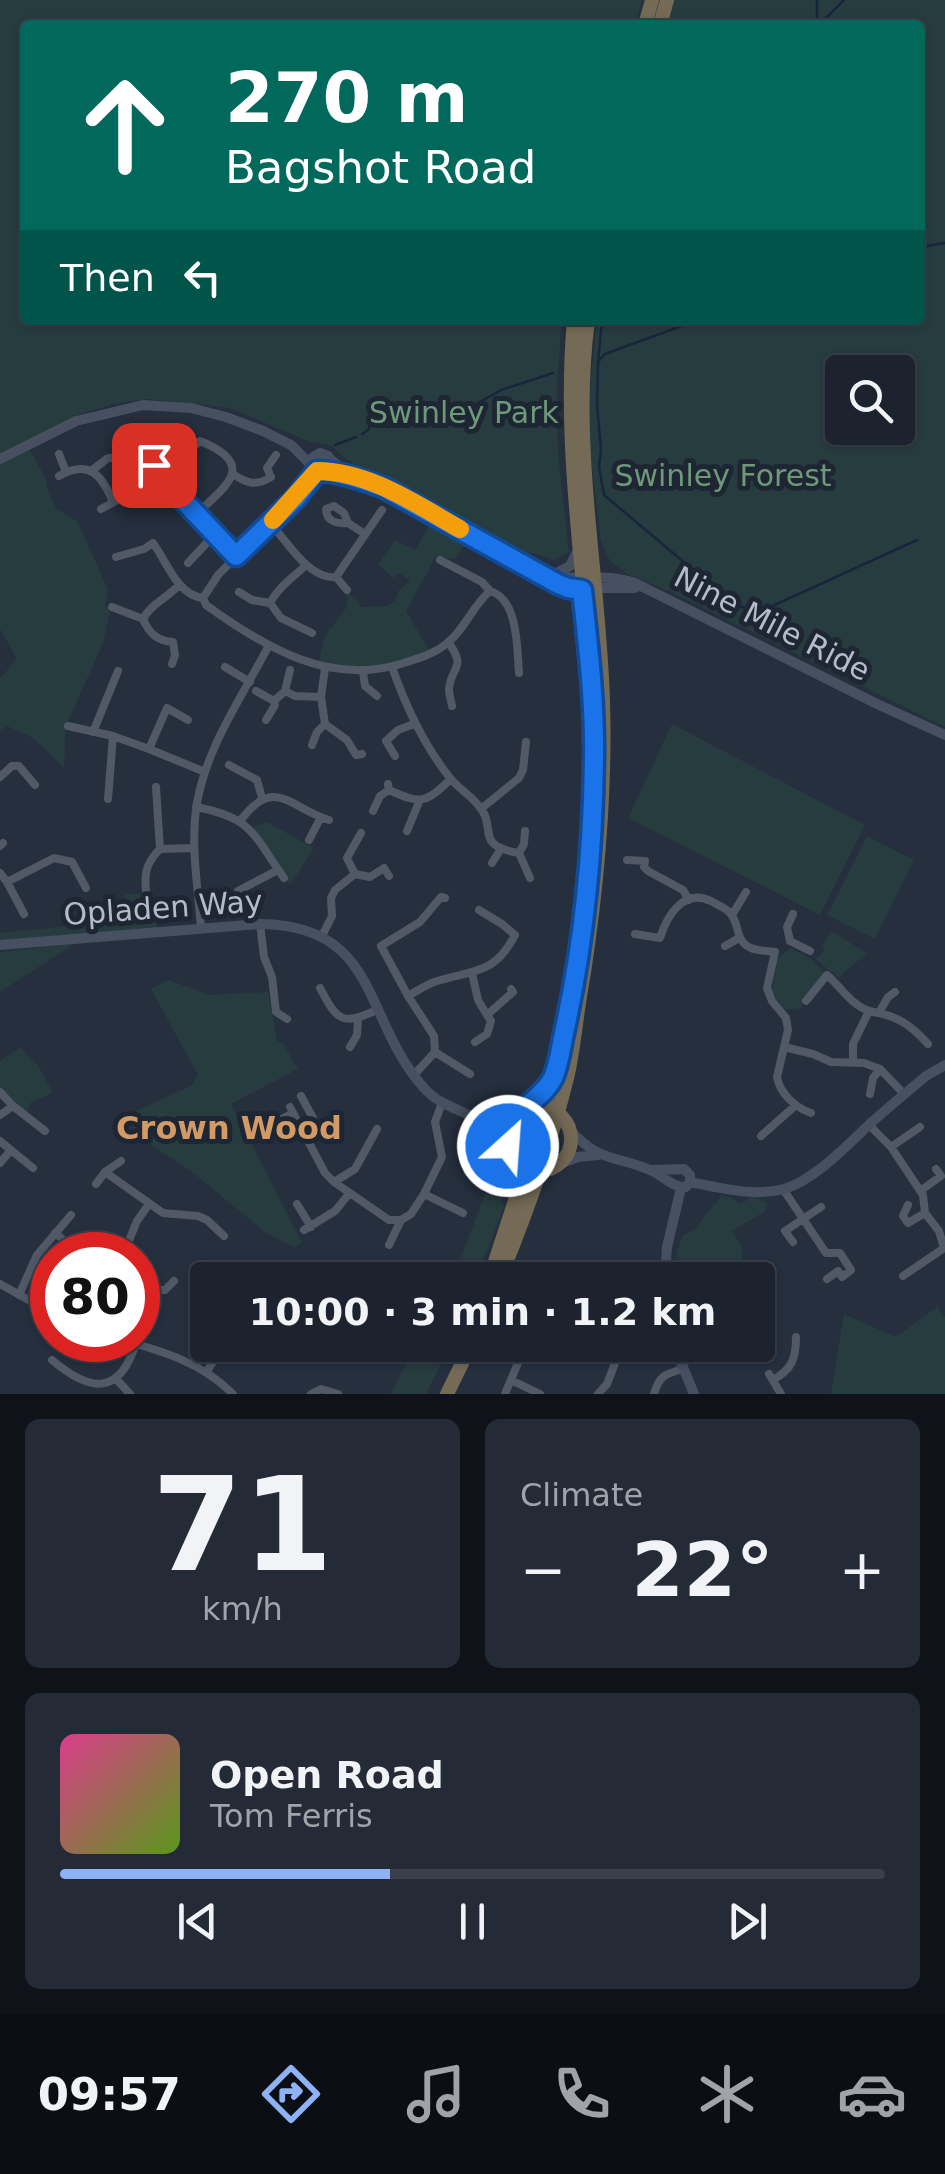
<!DOCTYPE html>
<html lang="en">
<head>
<meta charset="utf-8">
<style>
  :root { --surface:#1c232e; --page:#252b36; --text:#f1f3f6; --muted:#a0a4aa; --line:#3a404a; --accent:#8eb2f5 }
  body { margin:0; font-family:"DejaVu Sans",sans-serif; background:var(--page); color:var(--text); height:100vh; display:flex; flex-direction:column; font-size:38px; white-space:nowrap }
  * { box-sizing:border-box; margin:0 }
  p { font-size:32px; color:var(--muted) }
  .icon { flex:none; width:55px; height:55px; fill:none; stroke:currentColor; stroke-width:2; stroke-linecap:round; stroke-linejoin:round }
  .map { position:relative; height:1394px; overflow:hidden }
  .details { display:flex; flex-direction:column; gap:25px; padding:25px; background:#0f1319; flex:1 }
  .details>* { flex:none }
  .hud { position:absolute; left:20px; top:20px; width:905px; height:305px; border-radius:10px; box-shadow:0 2px 8px #0004,0 0 0 2px var(--line); background:#00695c; color:#fff; overflow:hidden }
  .tools { position:absolute; left:825px; top:355px; display:grid; gap:20px }
  .tools a { display:grid; place-items:center; width:90px; height:90px; border-radius:10px; background:var(--surface); box-shadow:0 2px 8px #0004,0 0 0 2px var(--line); font-size:50px }
  .speed { position:absolute; left:30px; top:1232px; display:flex; gap:20px; font-size:50px; font-weight:700; text-align:center }
  .speed>* { display:grid; place-content:center; width:130px; height:130px; border-radius:50%; background:var(--surface); box-shadow:0 2px 8px #0004,0 0 0 2px var(--line); line-height:1 }
  .speed .limit { border:15px solid #d22; background:#fff; color:#111 }
  .pin { position:absolute; display:grid; place-items:center; width:85px; height:85px; color:#fff; margin:-42px; border-radius:20px; box-shadow:0 5px 15px #0006 }
  .me { position:absolute; width:110px; margin:-55px; rotate:26deg; stroke-linejoin:round; filter:drop-shadow(0 0 8px #0008) }
  .turn { display:flex; align-items:center; gap:35px; height:210px; padding:0 40px; font-size:45px }
  .turn .icon { width:130px; height:130px; stroke-width:2.5 }
  .turn b { display:block; font-size:70px; line-height:85px }
  .then { display:flex; align-items:center; height:95px; padding:0 40px; background:#0003; gap:20px; font-size:38px }
  .big { font-size:75px; font-weight:600; line-height:1.1 }
  .details .widget { flex:1; display:flex; flex-direction:column; justify-content:center; gap:15px; min-width:0; padding:0 35px; border-radius:15px; background:var(--page) }
  .details .dial { align-items:center; gap:0 }
  .dial b { font-size:130px; line-height:1 }
  .song { display:flex; align-items:center; gap:30px }
  .cover { width:120px; height:120px; border-radius:15px; background:linear-gradient(135deg,hsl(330 70% 55%),hsl(90 70% 35%)) }
  .played { height:10px; border-radius:5px; background:linear-gradient(90deg,var(--accent) 40%,var(--line) 40%) }
  .keys { display:flex; justify-content:space-around; direction:ltr }
  .heat { display:flex; justify-content:space-between; align-items:center; font-size:55px; direction:ltr }
  .details .tiles { flex:1; display:grid; gap:25px; grid-template-columns:1fr 1fr }
  .widget:last-child { grid-column:span 2 }
  .trip { position:absolute; left:190px; top:1262px; width:585px; height:100px; border-radius:10px; background:var(--surface); box-shadow:0 2px 8px #0004,0 0 0 2px var(--line); font-weight:600; line-height:100px; text-align:center }
  .menu { display:flex; height:160px; justify-content:space-around; align-items:center; background:#0b0e12; color:var(--muted) }
  .menu .icon { width:70px; height:70px }
  .menu .selected { color:var(--accent) }
  .menu b { font-size:45px; color:var(--text) }
  .map>svg:first-child { display:block }
</style>
</head>
<body>
<div class="map">
<svg width="945" height="1394" viewBox="0 0 945 1394">
  <rect width="100%" height="100%" fill="#252f3e"/>
  <!-- green -->
  <path fill="#273c3f" fill-rule="evenodd" d="M0 0H642L635 25H25V320H562L557 382 558 453 569 552 555 560 524 551 347 460 330 445 310 442 230 408 147 399 114 404 77 415 0 454Z
    M672 0H945V727L671 592 627 574 610 561 601 541 590 451V388L597 320H920V25H666ZM842 372H898V428H842Z
    M30 450 46 479V484L56 508 78 522 108 590 105 605 110 612 103 643 66 726 64 768 33 738 7 726 0 732V678L17 659 0 629V463Z
    M431 522 467 541 456 558 448 559 437 555 406 611 431 653 392 667 318 666 324 637 346 608 348 593 358 601 361 607 387 606 395 601 399 590 410 581 399 573 393 578 378 564 395 540 415 550Z
    M672 724 865 825 820 915 628 818Z
    M267 822 314 848 290 885 256 835 254 827Z
    M867 836 914 860 875 939 827 915Z
    M126 894H141L158 928 0 941V933L98 923 122 903Z
    M831 931 867 953 838 978 816 959 825 950 822 945Z
    M74 944 0 992V952Z
    M791 948 813 960 824 973 802 1000V1008L785 1010 772 992 778 957Z
    M169 980 209 995 268 992 277 1041 283 1043 298 1069 231 1104 302 1242 295 1248 265 1232 192 1172 139 1137 124 1116 191 1086 198 1075 151 989Z
    M20 1047 38 1065 53 1093 31 1102 26 1116 0 1090V1061Z
    M491 1147 504 1207 476 1280H452L486 1192 484 1151Z
    M721 1196 729 1197 741 1204 752 1196 766 1202 767 1210 732 1231 742 1248 741 1277 726 1269 675 1259 682 1236 695 1229Z
    M937 1307 945 1317V1394H831L844 1314 896 1337Z
    M417 1345H451L426 1394H390Z"/>
  <g fill="none" stroke-linecap="round" stroke-linejoin="round">
    <!-- stream -->
    <path stroke="#18263c" stroke-width="2.5" d="M817 0V24
      M819 25 844 0
      M920 247 945 243
      M602 320 598 363 597 405 601 450 599 467 604 495 735 605 759 612 917 540
      M599 361 605 354 698 320
      M362 434 368 430 371 423 388 427 425 421 466 410 501 390 553 373
      M335 445 356 437"/>
    <!-- street -->
    <path stroke="#515966" stroke-width="8" d="M191 449 200 441C257 464 228 485 196 514
      M59 454 66 472
      M145 462 164 474 183 500 236 556
      M91 471 108 458H118
      M233 474C246 483 256 487 271 477L267 468 276 455
      M59 476C89 459 102 475 113 502
      M101 509 127 495 136 484 140 470 157 444
      M270 523C287 541 309 580 336 577L347 590
      M348 523C338 524 326 522 326 509L334 506 344 513 348 523 365 534
      M116 557 144 549 153 543C167 562 177 595 203 598L206 605C264 647 330 687 404 663 419 658 434 654 446 644 465 630 472 606 490 591 518 599 517 647 519 673
      M440 560 482 582 490 591
      M188 563 215 534
      M336 577 382 510
      M239 592 252 600 270 603 281 618 312 633
      M203 598 218 575 295 497 317 471
      M270 603C278 587 293 578 306 565
      M112 607 143 619
      M449 643C467 669 451 666 449 689 449 695 451 700 452 706
      M172 664 175 655 173 642C157 641 149 633 143 619 151 604 167 598 179 585
      M225 667 250 682
      M392 667C406 707 423 744 450 778 458 788 470 795 478 805 499 828 472 845 519 853L530 878
      M325 668 321 697 325 724 347 740 356 755 362 754
      M363 672 365 686 377 696
      M256 691 274 701
      M285 691 290 670
      M266 720 275 705 274 701 285 691 295 696 321 697
      M68 726 113 736 149 749 205 772
      M93 732 118 671
      M312 745 317 732 325 724
      M149 749 167 708 188 720
      M395 756 386 741 398 730 414 724
      M229 765 257 780 262 798
      M0 777 12 766H19L35 785
      M388 784 389 790C422 805 425 803 451 779
      M156 787 160 849 194 848
      M108 799 113 736
      M196 807C254 818 253 835 284 878
      M482 808 519 778 523 770 526 742
      M373 811 380 796 389 790
      M240 821C275 775 288 807 329 820
      M407 831 419 802
      M309 840 321 817
      M0 846 3 843
      M519 853 524 844 525 831
      M627 860 645 861 644 867 648 871 683 890 689 900
      M492 863 500 850
      M0 873 7 882 54 858 72 862 86 888
      M355 874 370 877 384 868 389 876
      M7 882 24 914
      M238 891 278 870
      M147 907C146 881 140 869 160 849
      M732 915 746 892
      M260 924 264 957 272 977 276 1012 287 1019
      M201 928C198 887 190 844 197 803 207 746 242 697 268 647
      M635 934 660 938C667 916 683 888 711 901 717 905 727 908 731 914 740 926 735 941 751 948 758 951 768 951 775 952
      M322 936 332 916 331 898 335 890 355 874 347 858 361 833
      M790 941 787 927 793 914
      M790 941 810 951
      M725 946 739 938
      M775 952 767 988 772 1001 786 1018 788 1030 777 1077C780 1094 796 1108 811 1113
      M472 973 478 1000 487 1015 513 992 511 989
      M320 988C338 1022 342 1026 379 1009
      M408 996C417 991 427 984 437 981 474 970 495 974 515 935L502 924 479 910
      M806 1001 827 975C842 988 850 1004 869 1011
      M879 1013 888 997 895 992
      M475 1042 487 1034 491 1021 487 1015
      M350 1047 357 1035 358 1019
      M784 1047 813 1054 831 1062 864 1063 880 1069 904 1094
      M435 1052 470 1074
      M853 1063V1044L869 1011C897 1016 909 1023 928 1044
      M413 1076 435 1052 434 1036 408 996 381 946 420 922 441 897 445 898
      M0 1092 13 1106 45 1131
      M870 1094 873 1078 880 1069
      M290 1107 325 1173 334 1182 389 1220H401L411 1214 424 1194 442 1157 435 1122 442 1103
      M0 1115 13 1106
      M276 1122 293 1113
      M299 1125 313 1118 301 1096
      M869 1125 891 1147 923 1195 925 1213 939 1231 944 1248 903 1276
      M761 1136 796 1105
      M0 1141 33 1168
      M891 1147 920 1127
      M0 1163 11 1150
      M105 1172 163 1213 198 1216 207 1220 224 1236
      M334 1182 355 1169 377 1129
      M96 1184 105 1172 121 1161
      M783 1189 826 1253H840L851 1270 842 1277 838 1271 827 1279
      M920 1191 941 1176 936 1169
      M424 1194 463 1213
      M297 1204 311 1227
      M908 1205 903 1216 908 1223 925 1213
      M304 1230 335 1211 349 1194
      M55 1233 82 1255
      M793 1242 785 1231 821 1207
      M389 1245 401 1220
      M123 1255 137 1221 149 1204
      M265 1275 271 1280
      M704 1280 709 1269
      M138 1283 160 1290H165L174 1281
      M0 1284 52 1313
      M19 1295 37 1255 71 1215
      M758 1310 767 1302
      M123 1340C165 1352 202 1363 233 1394
      M705 1345 706 1352
      M254 1357 263 1349 259 1345
      M52 1360C92 1394 120 1394 136 1343
      M207 1371 224 1345
      M769 1374 781 1394
      M511 1380 540 1394
      M773 1380C792 1369 796 1359 796 1337
      M118 1381 130 1394
      M311 1394 321 1389 338 1394
      M505 1394 525 1346
      M598 1394 607 1384 622 1345
      M654 1394C659 1376 665 1374 682 1369"/>
    <!-- secondary -->
    <path stroke="#475061" stroke-width="10" d="M0 459 76 421 143 405 191 408 226 417 263 431 291 445 317 471H326L358 478
      M330 459 346 472 402 496 568 588H635
      M311 465 312 458 320 453 328 456 331 463
      M543 575C574 582 605 572 635 583L875 703 945 735
      M551 576 570 566 577 552
      M0 945 260 924C380 925 362 1019 424 1088 438 1104 458 1109 477 1119 491 1127 500 1138 510 1151
      M476 1118 499 1119 520 1113
      M570 1130C600 1163 615 1155 650 1170 663 1175 672 1188 686 1187L690 1182
      M562 1163 578 1157 598 1155
      M652 1170 684 1169 690 1175V1182
      M690 1182C720 1188 754 1197 784 1189 815 1180 848 1144 872 1122 890 1106 908 1091 926 1076L945 1065
      M665 1280 667 1247 681 1188
      M674 1345 694 1394"/>
    <!-- highway -->
    <path stroke="#746a56" stroke-width="14" d="M645 25 652 0
      M660 25 667 0
      M574 320C561 462 591 602 594 743
      M507 1139a32 32 0 1 1 64 0a32 32 0 1 1-64 0Z
      M489 1280 543 1115 570 1003
      M499 1280C526 1215 550 1147 567 1078 573 1054 575 1028 579 1003 596 903 606 802 603 700 599 574 571 446 588 320
      M447 1394 471 1345"/>
  </g>
  <g fill="none" stroke-linecap="round" stroke-linejoin="round">
    <defs>
      <path id="route" d="M154 465 164 474 183 500 236 556 296 498 317 471C338 471 362 480 383 487L558 584 568 588 582 590C588 645 595 702 594 758 593 850 584 943 564 1033 561 1047 559 1065 553 1078 541 1103 505 1110 508 1146"/>
    </defs>
    <!-- route casing -->
    <use href="#route" stroke="#114b97" stroke-width="25"/>
    <!-- route -->
    <use href="#route" stroke="#1a73e8" stroke-width="18"/>
    <!-- slow -->
    <path stroke="#f59e0b" stroke-width="18" d="M273 520 317 471C368 471 416 504 460 529"/>
  </g>
  <g text-anchor="middle" stroke-width="10" stroke-linejoin="round" paint-order="stroke">
    <!-- park labels -->
    <g font-size="30" fill="#6d9979" stroke="#1e2633">
      <text x="464" y="423">Swinley Park</text>
      <text x="723" y="486">Swinley Forest</text>
    </g>
    <!-- street labels -->
    <g font-size="30" fill="#b5bcc9" stroke="#1e2633">
      <text transform="translate(772 624) rotate(27)" y="10">Nine Mile Ride</text>
      <text transform="translate(163 908) rotate(-4)" y="10">Opladen Way</text>
    </g>
    <!-- neighbourhood labels -->
    <g font-size="32" font-weight="bold" fill="#d29a67" stroke="#1e2633">
      <text x="229" y="1139">Crown Wood</text>
    </g>
  </g>
</svg>
<div class="tools">
<a><svg class="icon" aria-label="search" viewBox="0 0 24 24"><circle cx="10" cy="10" r="6"/><path d="M15 15l6 6"/></svg></a>
</div>
<div class="speed"><div class="limit">80</div></div>
<div class="pin" style="left:154px;top:465px;background:#d93025"><svg class="icon" aria-label="arrive" viewBox="0 0 24 24"><path d="M6 21V4h12l-3 4 3 4H6"/></svg></div>
<svg class="me" style="left:508px;top:1146px" viewBox="-20 -20 40 40"><circle r="17" fill="#1a73e8" stroke="#fff" stroke-width="3"/><path d="M0-11L8 9 0 5-8 9z" fill="#fff"/></svg>
<div class="trip">10:00 · 3 min · 1.2 km</div>
<div class="hud">
<div class="turn"><svg class="icon" aria-label="ahead" viewBox="0 0 24 24"><path d="M12 20V5M6 11l6-6 6 6"/></svg><div><b>270 m</b>Bagshot Road</div></div>
<div class="then">Then<svg class="icon" aria-label="left" viewBox="0 0 24 24"><path d="M17 20v-9H6M10 6l-5 5 5 5"/></svg></div>
</div>
</div>
<section class="details">
<div class="tiles">
<div class="widget dial"><b>71</b><p>km/h</p></div>
<div class="widget"><p>Climate</p>
<div class="heat"><a>−</a><b class="big">22°</b><a>+</a></div>
</div>
<div class="widget">
<div class="song"><i class="cover"></i><div><b>Open Road</b><p>Tom Ferris</p></div></div>
<div class="played"></div>
<div class="keys"><svg class="icon" aria-label="previous" viewBox="0 0 24 24"><path d="M18 5L8 12l10 7zM5 5v14"/></svg><svg class="icon" aria-label="pause" viewBox="0 0 24 24"><path d="M8 5v14M16 5v14"/></svg><svg class="icon" aria-label="next" viewBox="0 0 24 24"><path d="M6 5l10 7-10 7zM19 5v14"/></svg></div>
</div>
</div>
</section>
<nav class="menu">
<b>09:57</b>
<svg class="icon selected" aria-label="directions" viewBox="0 0 24 24"><path d="M12 3l9 9-9 9-9-9zM9 14v-3h6M13 9l2 2-2 2"/></svg>
<svg class="icon" aria-label="music" viewBox="0 0 24 24"><path d="M9 18V5l10-2v13"/><circle cx="6" cy="18" r="3"/><circle cx="16" cy="16" r="3"/></svg>
<svg class="icon" aria-label="phone" viewBox="0 0 24 24"><path d="M5 4h4l2 5-3 2q2 4 5 5l2-3 5 2v4C11 20 4 13 5 4z"/></svg>
<svg class="icon" aria-label="climate" viewBox="0 0 24 24"><path d="M12 3v18M4 7l16 10M4 17L20 7"/></svg>
<svg class="icon" aria-label="car" viewBox="0 0 24 24"><path d="M5 17H2v-5l4-1 3-4h7l3 4 3 1v5h-3M9 17h6M6 11h13"/><circle cx="7" cy="17" r="2"/><circle cx="17" cy="17" r="2"/></svg>
</nav>
</body>
</html>
